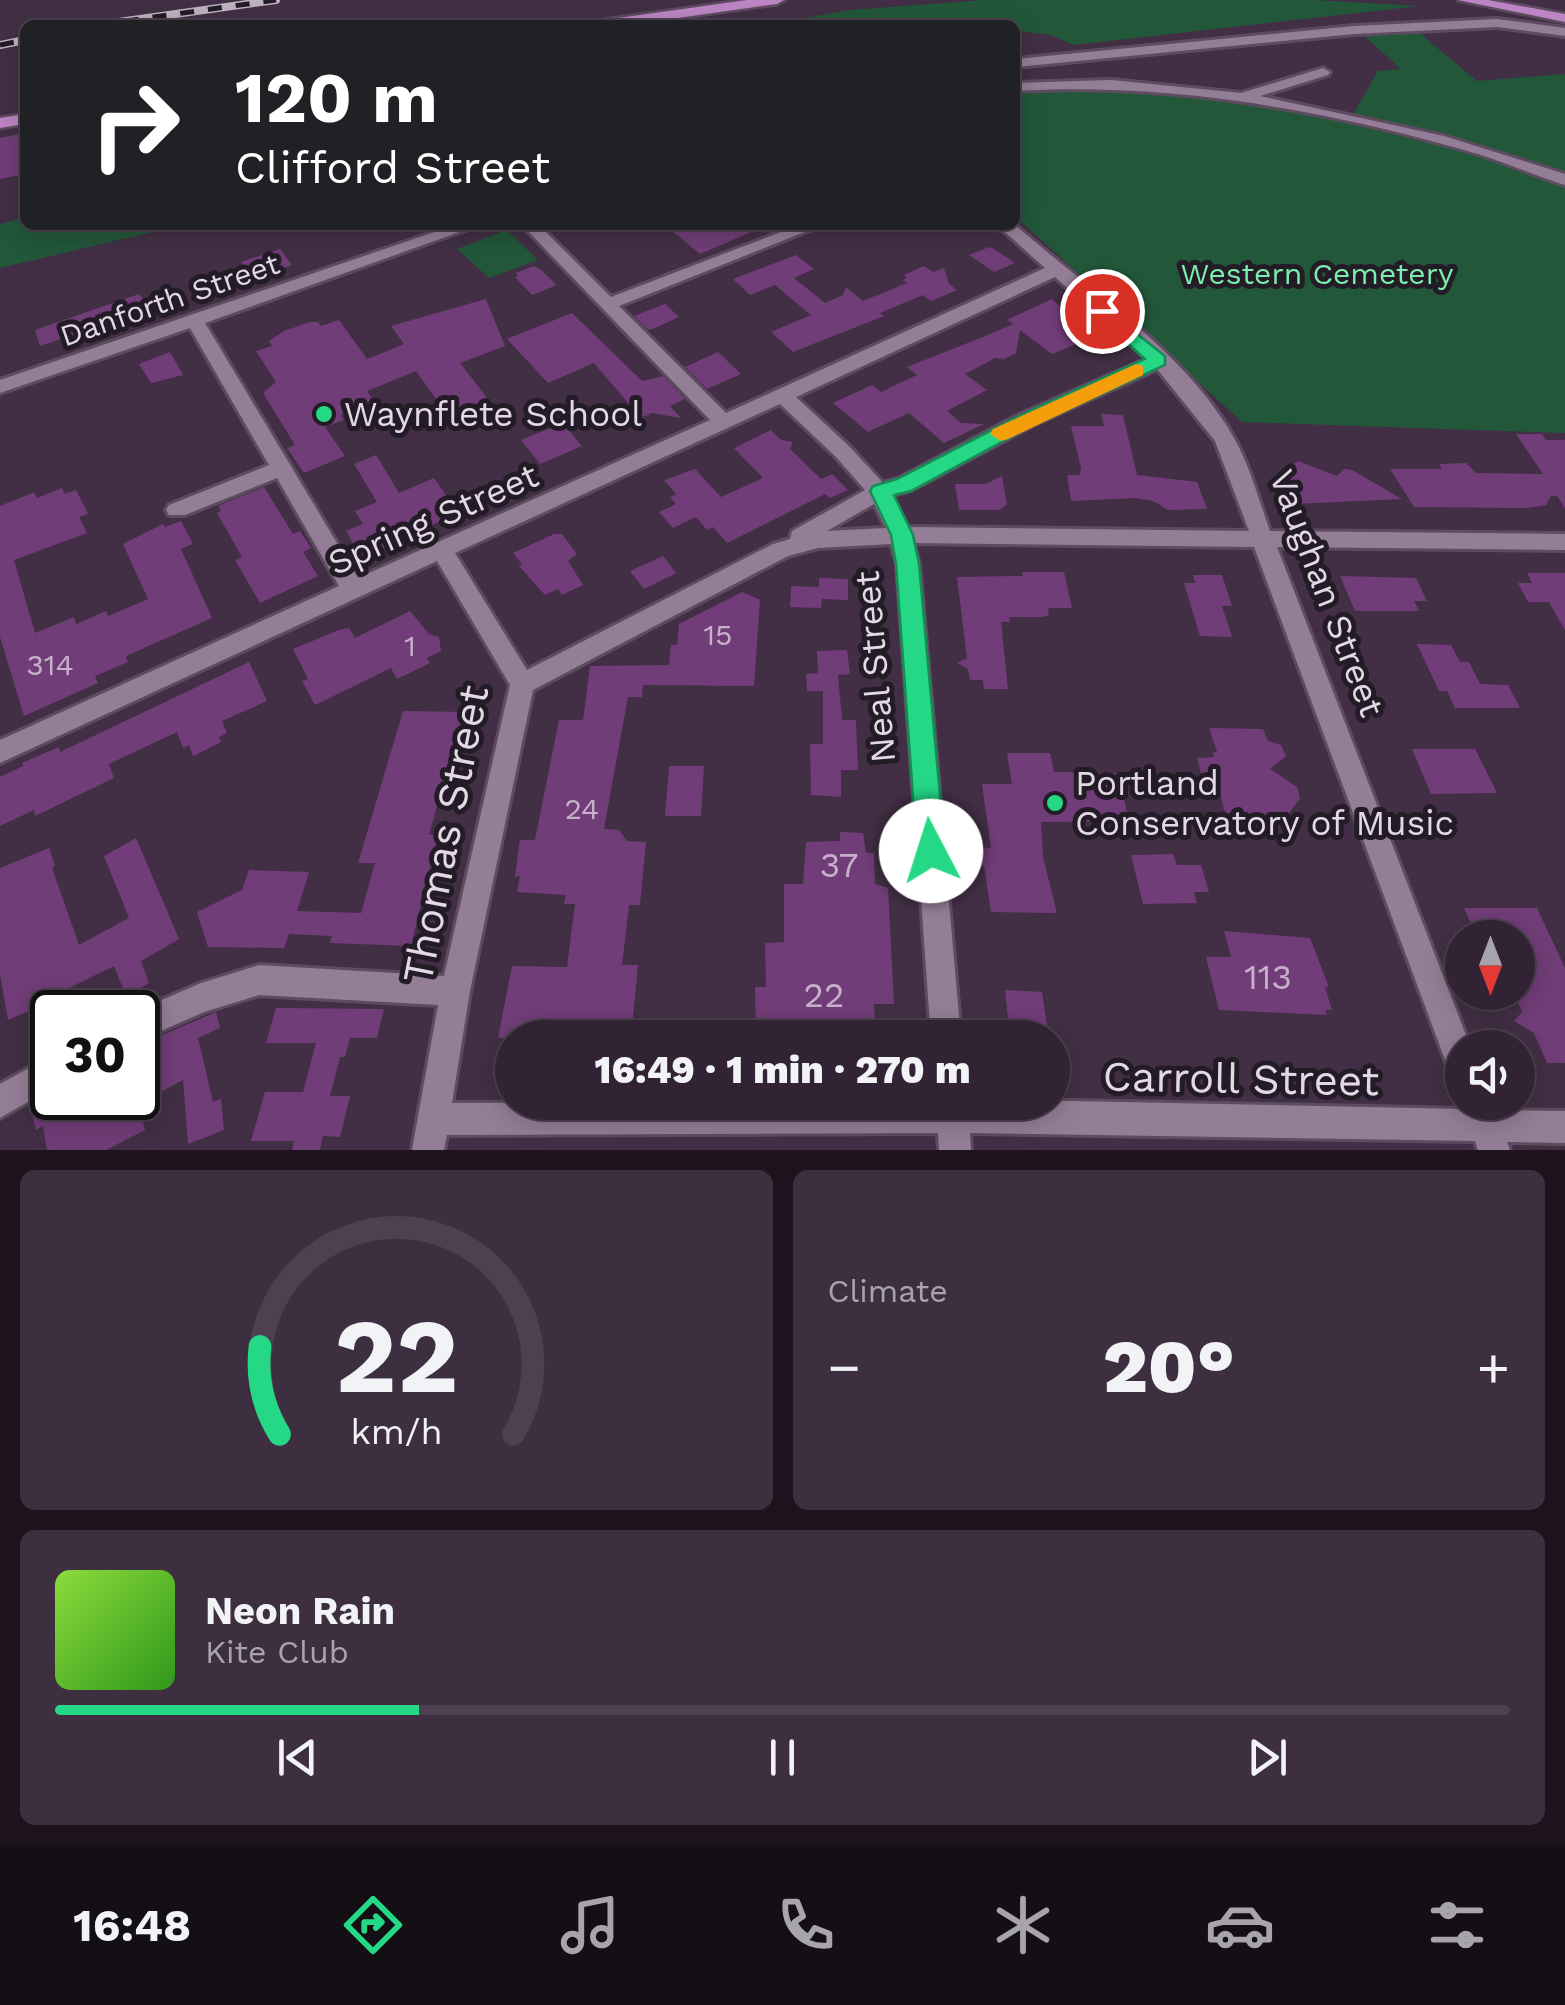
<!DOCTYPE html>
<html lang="en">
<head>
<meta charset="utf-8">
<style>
  :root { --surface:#322334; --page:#3d2f40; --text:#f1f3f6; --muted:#a8a4ac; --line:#4d404f; --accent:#24d886 }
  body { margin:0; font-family:"Work Sans",sans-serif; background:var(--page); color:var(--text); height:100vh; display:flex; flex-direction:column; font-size:38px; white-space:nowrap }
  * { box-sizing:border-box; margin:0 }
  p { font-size:32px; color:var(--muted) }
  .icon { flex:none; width:55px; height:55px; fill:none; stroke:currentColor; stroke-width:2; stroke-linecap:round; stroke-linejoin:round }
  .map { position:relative; height:1150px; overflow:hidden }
  .sheet { display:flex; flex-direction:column; gap:20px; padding:20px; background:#1c131d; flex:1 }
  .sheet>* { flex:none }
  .guide { position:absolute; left:20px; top:20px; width:1000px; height:210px; border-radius:15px; box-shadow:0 5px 25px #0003,0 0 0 2px var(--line); background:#202124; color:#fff; overflow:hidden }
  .needle { width:65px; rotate:180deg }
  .controls { position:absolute; left:1445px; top:920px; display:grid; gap:20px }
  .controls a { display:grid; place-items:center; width:90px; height:90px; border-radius:50%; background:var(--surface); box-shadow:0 5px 25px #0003,0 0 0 2px var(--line); font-size:50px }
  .speed { position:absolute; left:30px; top:990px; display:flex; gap:20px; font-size:50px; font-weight:700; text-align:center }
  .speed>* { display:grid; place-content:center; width:130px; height:130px; border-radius:50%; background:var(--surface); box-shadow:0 5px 25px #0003,0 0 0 2px var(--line); line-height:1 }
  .speed .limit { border:5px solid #111; border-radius:15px; background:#fff; color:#111 }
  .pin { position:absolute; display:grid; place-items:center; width:85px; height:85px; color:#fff; margin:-42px; border:5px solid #fff; border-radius:50%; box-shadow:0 2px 10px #0007 }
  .me { position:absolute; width:110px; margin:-55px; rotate:355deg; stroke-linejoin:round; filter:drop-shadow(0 0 8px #0008) }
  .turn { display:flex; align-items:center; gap:35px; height:210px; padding:0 50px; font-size:45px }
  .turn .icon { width:130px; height:130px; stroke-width:2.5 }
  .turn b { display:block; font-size:70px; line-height:85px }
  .big { font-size:75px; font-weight:800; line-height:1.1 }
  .sheet .widget { flex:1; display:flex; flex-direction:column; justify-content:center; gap:15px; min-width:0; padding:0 35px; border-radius:15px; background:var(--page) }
  .sheet .dial { align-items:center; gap:0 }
  .dial svg { height:260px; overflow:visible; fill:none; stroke:var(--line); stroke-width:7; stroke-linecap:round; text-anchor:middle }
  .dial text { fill:var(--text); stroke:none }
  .song { display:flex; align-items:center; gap:30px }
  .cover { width:120px; height:120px; border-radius:15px; background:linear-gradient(135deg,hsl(90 70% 55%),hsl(110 70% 35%)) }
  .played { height:10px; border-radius:5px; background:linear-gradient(90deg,var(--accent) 25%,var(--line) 25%) }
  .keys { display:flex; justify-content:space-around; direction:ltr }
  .heat { display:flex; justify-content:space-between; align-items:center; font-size:55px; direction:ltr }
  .sheet .tiles { flex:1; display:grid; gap:20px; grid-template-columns:1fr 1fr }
  .widget:last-child { grid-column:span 2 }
  .trip { position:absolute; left:495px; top:1020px; width:575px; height:100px; border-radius:50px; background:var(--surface); box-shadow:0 5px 25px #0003,0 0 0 2px var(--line); font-weight:800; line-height:100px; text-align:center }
  .tabs { display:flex; height:160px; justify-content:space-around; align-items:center; background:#140e15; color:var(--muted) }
  .tabs .icon { width:70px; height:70px }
  .tabs .current { color:var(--accent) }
  .tabs b { font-size:45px; color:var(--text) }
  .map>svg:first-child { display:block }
</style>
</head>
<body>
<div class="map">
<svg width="1565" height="1150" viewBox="0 0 1565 1150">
  <rect width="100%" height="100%" fill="#422f45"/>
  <!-- green -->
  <path fill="#22573a" d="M985 0H1314L1419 6 1074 45 1051 35 1015 31V25H765L850 10Z
    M1417 31 1477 81 1565 74V180L1351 118 1378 71 1401 69 1362 34Z
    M1087 87C1251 100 1410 127 1565 184V433L1242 422 1015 216V91Z
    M25 217V225H182L0 268V224Z
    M507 230 538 260 489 278 457 249Z"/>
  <!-- building -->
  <path fill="#713d78" d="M25 133V174L0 179V138Z
    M665 225H765V226L700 254Z
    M989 247 994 249 1015 263 994 272 969 255Z
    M280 249 292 265 254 279 241 262Z
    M796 255 814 269 794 278 825 303 843 295 846 287 863 301 907 283 902 280 907 278 904 275 924 266 933 272 944 268 949 284 957 290 931 301 923 295 880 313 884 316 793 352 771 332 811 315 775 285 750 295 733 279Z
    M534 266 541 270 557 285 532 295 515 277 518 276 516 273Z
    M139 294 152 309 40 346 35 330Z
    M486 299 505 346 460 363 488 399 447 414 416 371 367 391 374 402 341 415 344 420 325 427 345 456 304 473 287 448 295 445 263 393 276 382 256 351 272 346 269 341 284 331 310 322H318L321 326 339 320 367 359 404 344 391 326Z
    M1052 299 1093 337 1052 354 1020 330 1016 353 1004 359 995 358 965 374 987 390 947 411 961 423 984 424 944 443 909 413 868 432 833 403 872 385 881 392 917 375 907 367 988 335 1013 324 1007 320Z
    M665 304 679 317 655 328 648 330 634 316Z
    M572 313 642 381 663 376 685 399 670 406 681 418 652 413 641 418 594 363 548 383 507 339Z
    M170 352 183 375 151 383 139 364Z
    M718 352 741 374 707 389 685 367Z
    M1101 414 1123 415 1137 475 1197 482 1207 509 1168 510 1153 501 1135 498 1071 501 1067 475H1080L1081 468 1071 426H1104Z
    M563 423 582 446 540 464 521 440Z
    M771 430 781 440 793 442 790 449 821 479 832 474 848 490 830 498 825 494 727 543 713 527 707 530 696 517 673 528 659 512 676 504 670 497 676 494 664 480 695 469 721 497 763 478 734 448Z
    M1516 434H1542L1546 440H1565V508L1557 496H1551L1546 505 1527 508 1414 507 1390 469H1442L1439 464 1466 463 1476 473 1543 474Z
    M376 455 399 493 434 478 458 513 362 558 346 531 363 524 355 511 377 502 354 464Z
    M1298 461 1337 476 1344 469 1352 470 1402 499 1294 504 1281 472Z
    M1002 476 1007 504 1000 510H959L955 484H986Z
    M264 487 293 534 300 531 311 548 303 552 318 576 260 603 235 560 242 557 217 513 221 511 218 506Z
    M62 488 65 494 76 490 88 514 79 517 87 533 14 560 35 633 74 617 76 624 106 611 108 616 148 599 123 544 163 524 165 527 181 521 193 544 181 549 212 618 126 656 128 662 95 676 98 683 24 716 0 637V506L34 492 37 498Z
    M554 534H562L577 554 568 561 583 585 562 595 558 589 545 595 519 566 522 564 513 553Z
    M663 556 676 573 644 589 630 571Z
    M1022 572H1064L1072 608H1048L1049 615 1042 617H1009L1010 622H1001L1008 689H984L983 680H970L968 669 957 663 967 658 957 577 1023 576Z
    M1527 573H1565V630L1549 602H1528L1518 583H1532Z
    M1193 575H1222L1232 606H1222L1232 637 1200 636 1184 583H1195Z
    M1340 576 1416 578 1427 601H1414L1419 611H1355Z
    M819 578 848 579V600L822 599 821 608 790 607 791 586 819 587Z
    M742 592 760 600 754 686 643 685 642 697H628L604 829 619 830 627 841 646 842 640 905H629L622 965H638L631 1038H566L532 1032 531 1038H498L512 966 567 967 575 904H564L566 895 517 892 520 876 515 877 520 840H535L559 720H583L590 666 669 665 671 645H677L679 624Z
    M410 611 429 634 439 637 441 651 427 658 430 663 397 679 391 668 315 705 302 681 308 679 293 649 339 630 349 628 355 638Z
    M1417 644 1451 645 1460 662H1469L1480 684 1508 685 1520 708H1455L1447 691H1439Z
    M847 650 850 674 838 675 842 720H856L858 770H841V797L811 795 810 744H823V691H807L806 674 818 673 817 651Z
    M249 662 267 701 222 721 227 733 219 737 221 742 193 756 189 745 183 748 177 732 109 764 114 778 35 816 34 810 0 826V777L23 766 22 763 59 747 60 752Z
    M403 711 468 712 456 759H450L429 835H438L411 946 330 943 332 936 289 934 284 948 208 947 197 912 242 890 249 870 309 872 297 911 361 913 375 863H358Z
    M1209 728 1263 729 1268 741 1281 745 1286 756 1270 769 1297 787 1300 798 1287 816H1230L1224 810 1218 784H1208L1206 777H1202L1197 758 1214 757 1213 752H1217Z
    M1412 749H1475L1497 793 1431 794Z
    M1007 753H1050L1054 772 1118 773 1129 821 1041 822 1043 857 1057 913 991 912 984 866 977 865 974 847 991 848 982 784H1012Z
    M669 766H704L701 816H665Z
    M840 832 863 833 866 853H874L875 884 888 888 894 1004H874L876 1038H756L755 987H766L765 943 784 942V884H803L806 842 840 841Z
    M136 838 179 939 141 961 149 983 126 996 114 966 57 994 58 999 8 1020 0 974V868L49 848 55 866 52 868 79 945 129 918 104 856Z
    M1173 854 1177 865H1201L1209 892H1194L1197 903 1143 904 1131 855Z
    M1464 908H1537L1565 968V1063H1547L1534 1033 1514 1021 1522 1012 1518 1002V938H1477Z
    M1224 931 1310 938 1329 987H1325L1332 1010H1325L1327 1015 1219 1010 1206 957H1231Z
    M1005 990 1042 992 1049 1038H1010Z
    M276 1008 384 1009 377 1038H350L345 1057H340L330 1096H350L340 1137 323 1136 320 1150H292L294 1141H251L265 1092H303L316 1043H266Z
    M216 1012 220 1028 198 1038 213 1102 221 1099 224 1130 188 1144 183 1080 157 1094 146 1042Z
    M52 1092V1098H137L145 1130 106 1150H47L43 1126 36 1130 30 1105Z"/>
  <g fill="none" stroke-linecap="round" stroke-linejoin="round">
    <defs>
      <path id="minor" d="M1497 19 1565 28V36L1497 27 1354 34 1015 67V59L1354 26Z
        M1323 68 1330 72 1328 75 1260 96 1444 136 1565 174V185C1536 176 1507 163 1478 154 1328 110 1171 82 1015 91V83L1111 80 1241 93Z
        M455 225H479L205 323 358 578 710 420 522 225H539L611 297 799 225H822L619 306 726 413 1045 268 997 225H1015C1087 288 1187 353 1234 438 1250 466 1259 501 1270 531L1565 534V550L1277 547 1471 1048H1462V1080L1451 1076 1447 1065 1254 547 913 543 919 564 961 1038H931L897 564 891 544 818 548 788 556 533 690 470 991 452 1103 1070 1101 1464 1109 1461 1102 1462 1099V1102H1493L1496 1110 1565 1111V1143L1507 1142 1510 1150H1478L1475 1141 970 1133 971 1150H939L938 1133 447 1135 444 1150H412L438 1005 259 995 204 1012 138 1041V1012H134L201 983 259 965 444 976 510 685 437 561 0 763V740L339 586 277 478 185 515H169L166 510 169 505 269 465 190 328 0 393V380ZM1055 277 1147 359 1019 415 898 479 883 483 850 447 796 397ZM1157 369 1215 441 1249 531 907 527 891 496 911 490 1033 425ZM780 404 836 457 865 490 792 531 790 539 773 544 527 670 455 553ZM874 504 886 528 827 531Z
        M52 1055V1088L0 1118V1084Z"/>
      <path id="major" d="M747 0H784L777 4 628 25H590L597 21Z
        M1458 0H1488L1565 14V22Z
        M25 114V124L0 128V118Z"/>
    </defs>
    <!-- minor casing -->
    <use href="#minor" stroke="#5d4c5f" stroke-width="6"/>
    <!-- major casing -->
    <use href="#major" stroke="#5d4c5f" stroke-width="5"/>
    <!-- minor -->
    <use href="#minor" fill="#947e97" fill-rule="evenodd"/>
    <!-- major -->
    <use href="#major" fill="#bd85c5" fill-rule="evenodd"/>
    <defs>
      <path id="rail" d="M97 25 276 0
        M0 45 25 40"/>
    </defs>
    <!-- rail casing -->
    <use href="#rail" stroke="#beb1c1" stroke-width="8"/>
    <!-- rail -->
    <use href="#rail" stroke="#231b25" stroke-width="5" stroke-dasharray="14" stroke-linecap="butt"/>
  </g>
  <!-- route -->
  <path fill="#24d886" stroke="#178c57" stroke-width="2.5" d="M1102 306 1165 356V365L1033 425 911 491 894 495 913 535 919 564 945 851 941 860 931 864 921 860 917 851 896 564 891 535 870 491 873 486 897 479 1019 416 1145 359 1096 315 1093 311Z"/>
  <!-- slow -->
  <path fill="#f59e0b" d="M1136 364 1143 366V375L1008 439 1001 441 990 434 993 429Z"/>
  <!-- markers -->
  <g fill="#24d886" stroke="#231b25" stroke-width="4">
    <circle cx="324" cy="414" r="10"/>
    <circle cx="1055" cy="803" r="10"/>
  </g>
  <g text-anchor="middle" stroke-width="10" stroke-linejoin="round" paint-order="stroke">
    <!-- far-park labels -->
    <g font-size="30" fill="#7bedac" stroke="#231b25">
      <text x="1317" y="284">Western Cemetery</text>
    </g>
    <!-- far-street labels -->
    <g font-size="30" fill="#e4d8e6" stroke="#231b25">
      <text transform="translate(170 300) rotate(-19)" y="10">Danforth Street</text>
    </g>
    <!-- number labels -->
    <g font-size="30" fill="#c7b1ca">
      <text x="718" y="645">15</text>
      <text x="410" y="656">1</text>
      <text x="50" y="675">314</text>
      <text x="582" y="819">24</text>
    </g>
    <!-- poi labels -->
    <g font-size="35" fill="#e4d8e6" stroke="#231b25" text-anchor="start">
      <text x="344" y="426">Waynflete School</text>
      <text x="1075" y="795">Portland<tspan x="1075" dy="40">Conservatory of Music</tspan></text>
    </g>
    <!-- street labels -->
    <g font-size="35" fill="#e4d8e6" stroke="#231b25">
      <text transform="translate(433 519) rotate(-24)" y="12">Spring Street</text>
      <text transform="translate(1327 593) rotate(69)" y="12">Vaughan Street</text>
      <text transform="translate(875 667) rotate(-95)" y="12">Neal Street</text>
    </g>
    <!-- near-number labels -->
    <g font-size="35" fill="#c7b1ca">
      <text x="839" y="877">37</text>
      <text x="1268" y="989">113</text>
      <text x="824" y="1007">22</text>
    </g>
    <!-- near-street labels -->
    <g font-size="42" fill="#e4d8e6" stroke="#231b25">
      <text transform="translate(445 834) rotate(-79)" y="15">Thomas Street</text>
      <text transform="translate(1241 1078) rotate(1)" y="15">Carroll Street</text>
    </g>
  </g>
</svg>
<div class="controls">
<a><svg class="needle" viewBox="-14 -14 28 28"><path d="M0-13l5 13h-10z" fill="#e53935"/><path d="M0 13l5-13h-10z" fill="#a8a4ac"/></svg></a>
<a><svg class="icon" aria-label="sound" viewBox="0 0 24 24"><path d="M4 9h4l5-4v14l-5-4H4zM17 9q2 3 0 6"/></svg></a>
</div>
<div class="speed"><div class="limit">30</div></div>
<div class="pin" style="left:1102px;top:311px;background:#d93025"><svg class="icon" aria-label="arrive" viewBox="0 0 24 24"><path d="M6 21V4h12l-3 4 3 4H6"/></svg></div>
<svg class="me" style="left:931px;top:851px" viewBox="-20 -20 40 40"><circle r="19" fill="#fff"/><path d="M0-13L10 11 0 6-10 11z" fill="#24d886"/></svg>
<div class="trip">16:49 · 1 min · 270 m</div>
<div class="guide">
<div class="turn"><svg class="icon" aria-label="right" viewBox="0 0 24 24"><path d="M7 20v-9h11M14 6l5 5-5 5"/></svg><div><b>120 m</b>Clifford Street</div></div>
</div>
</div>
<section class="sheet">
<div class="tiles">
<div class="widget dial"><svg viewBox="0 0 100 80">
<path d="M14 69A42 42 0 1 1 86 69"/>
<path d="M14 69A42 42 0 0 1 8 42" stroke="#24d886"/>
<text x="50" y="56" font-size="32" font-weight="700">22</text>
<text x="50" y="72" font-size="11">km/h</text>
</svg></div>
<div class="widget"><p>Climate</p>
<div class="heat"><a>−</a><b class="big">20°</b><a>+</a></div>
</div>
<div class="widget">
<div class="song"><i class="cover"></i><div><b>Neon Rain</b><p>Kite Club</p></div></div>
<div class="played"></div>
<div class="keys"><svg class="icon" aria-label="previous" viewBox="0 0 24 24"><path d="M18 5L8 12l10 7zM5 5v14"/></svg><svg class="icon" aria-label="pause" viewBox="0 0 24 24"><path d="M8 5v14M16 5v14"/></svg><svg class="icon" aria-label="next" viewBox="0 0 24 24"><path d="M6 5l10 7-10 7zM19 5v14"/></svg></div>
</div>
</div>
</section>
<nav class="tabs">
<b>16:48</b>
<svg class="icon current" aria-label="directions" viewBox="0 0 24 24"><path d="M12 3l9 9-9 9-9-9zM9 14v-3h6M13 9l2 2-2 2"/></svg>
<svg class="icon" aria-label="music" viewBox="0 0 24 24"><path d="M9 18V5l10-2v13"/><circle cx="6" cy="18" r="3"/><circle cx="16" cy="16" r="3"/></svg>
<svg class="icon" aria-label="phone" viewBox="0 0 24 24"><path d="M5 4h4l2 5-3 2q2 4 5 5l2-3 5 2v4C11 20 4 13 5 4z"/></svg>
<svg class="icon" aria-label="climate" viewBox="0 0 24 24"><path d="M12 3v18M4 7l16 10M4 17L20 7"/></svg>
<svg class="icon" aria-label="car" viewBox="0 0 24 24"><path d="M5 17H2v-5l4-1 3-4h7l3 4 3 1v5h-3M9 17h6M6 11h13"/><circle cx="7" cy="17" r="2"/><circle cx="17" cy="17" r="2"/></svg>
<svg class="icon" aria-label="filters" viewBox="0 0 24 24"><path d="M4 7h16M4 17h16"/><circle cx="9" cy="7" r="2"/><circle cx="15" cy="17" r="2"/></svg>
</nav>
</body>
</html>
